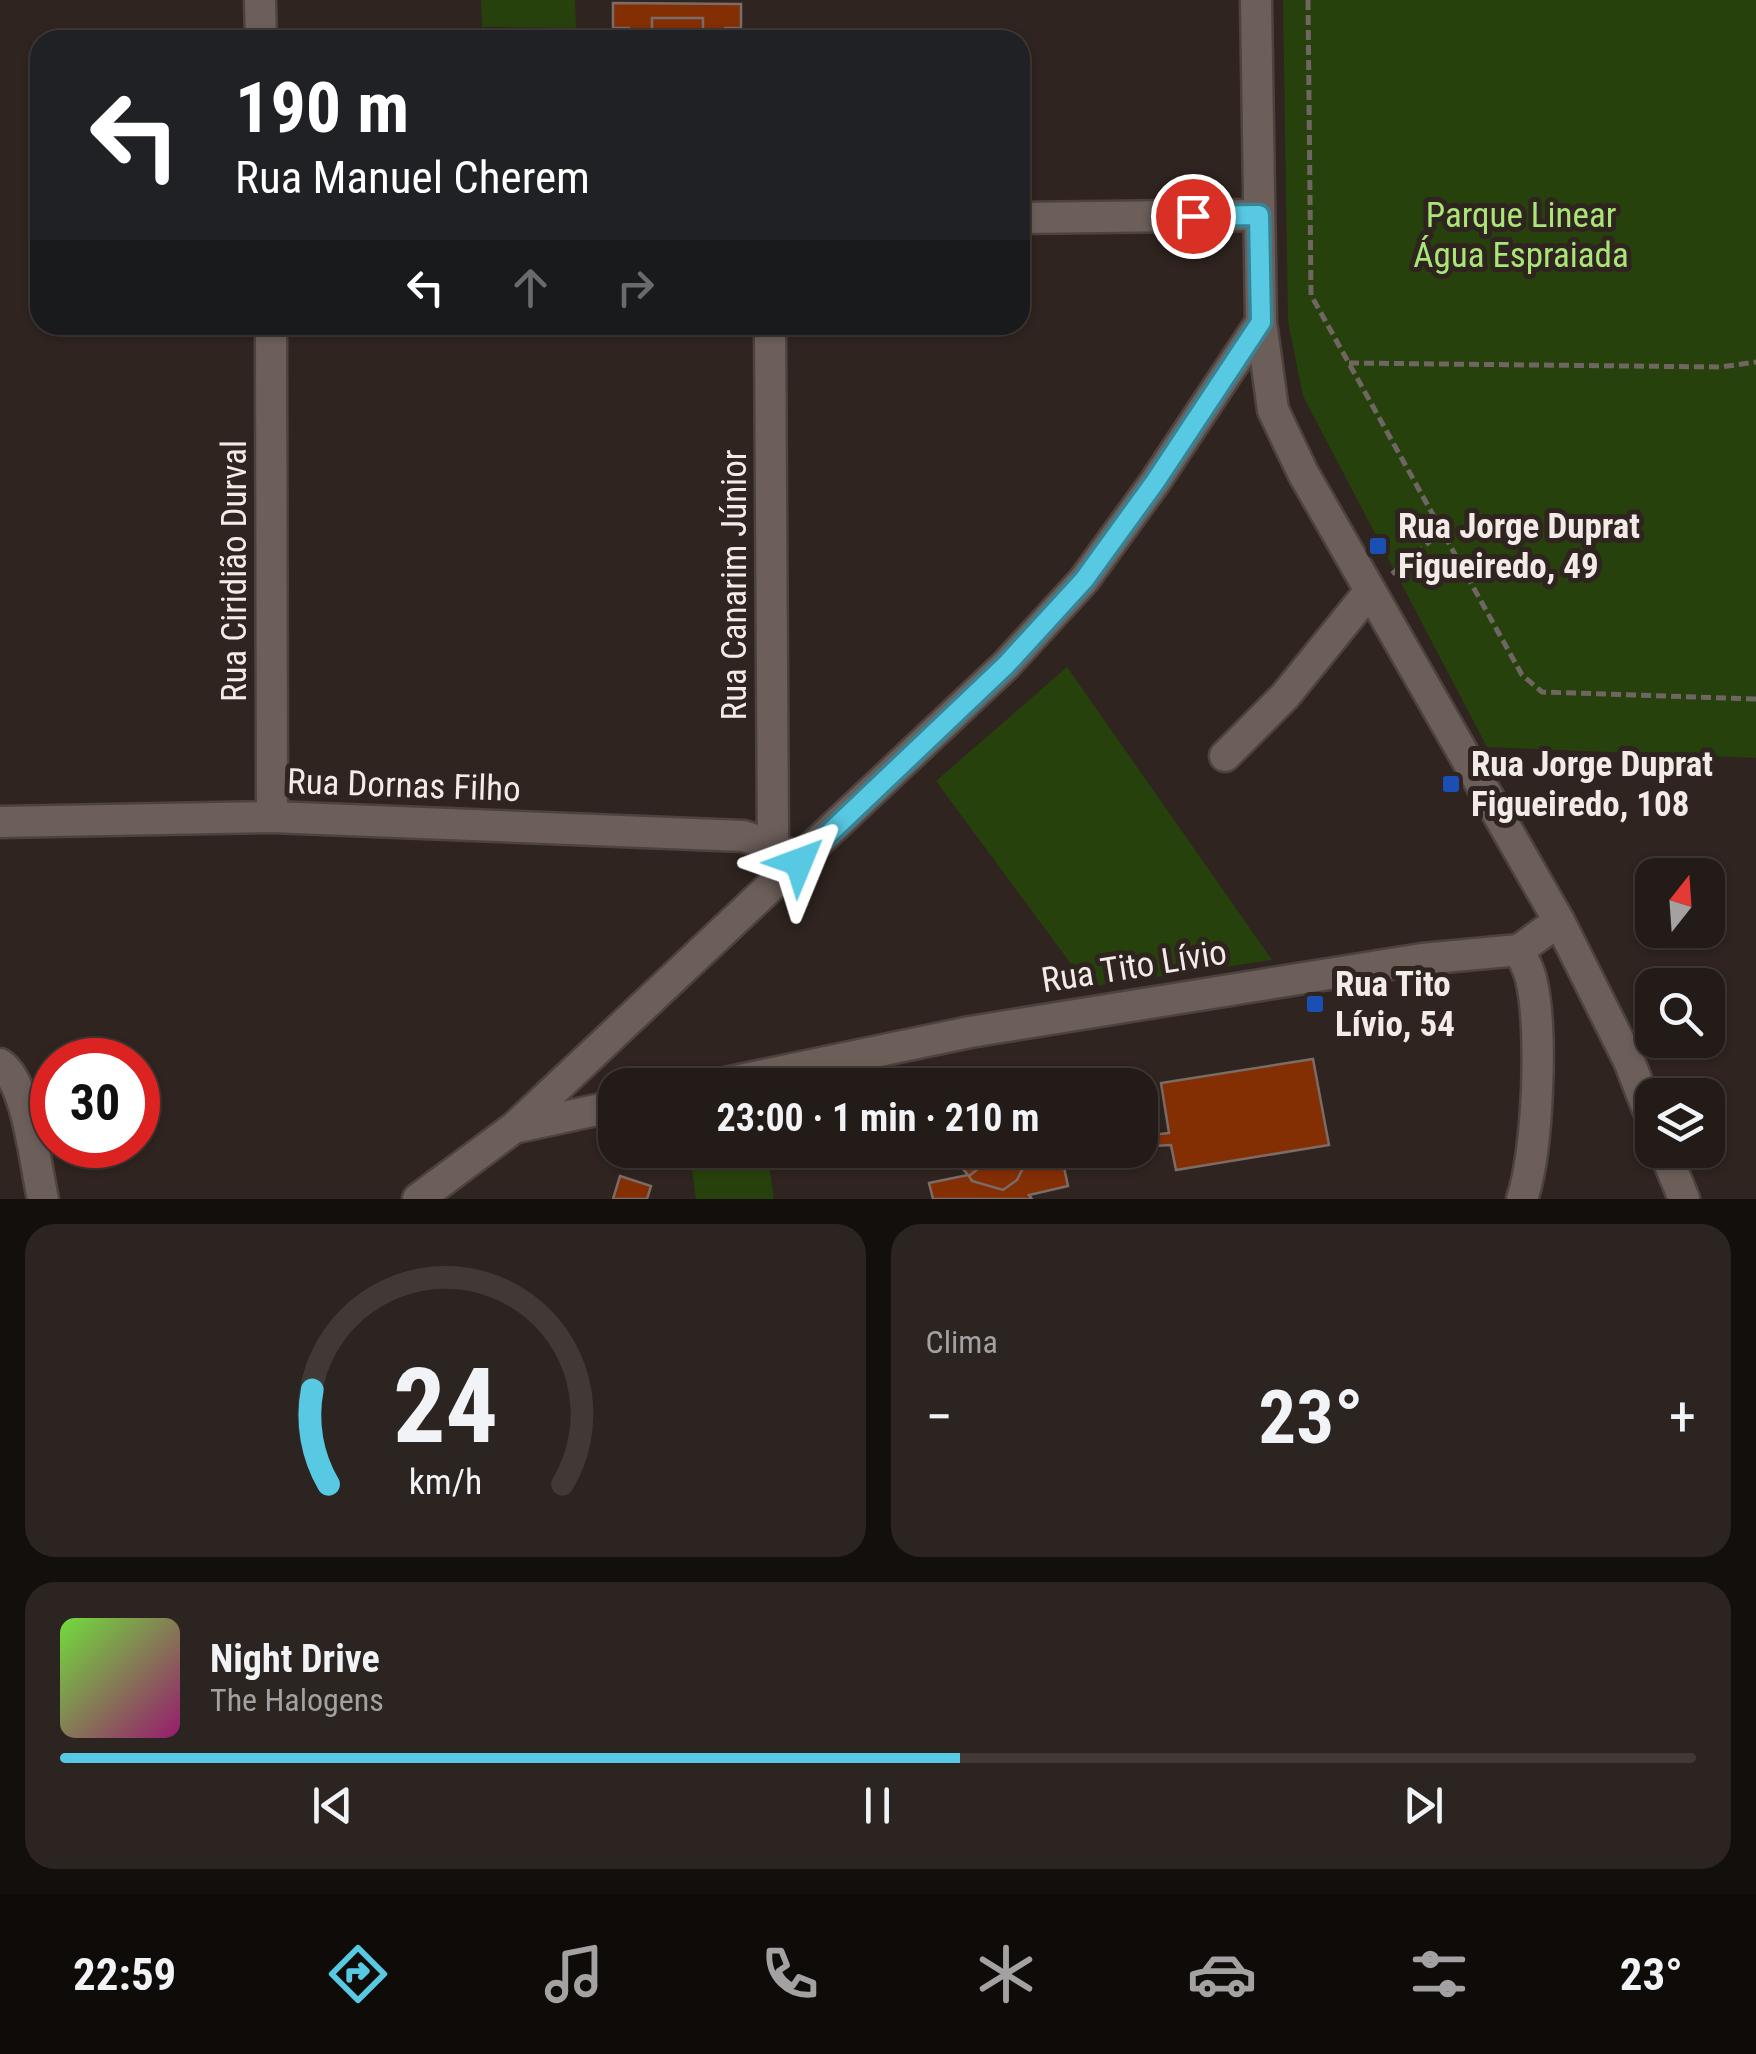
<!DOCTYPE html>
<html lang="pt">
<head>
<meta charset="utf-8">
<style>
  :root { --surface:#231b17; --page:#2b2420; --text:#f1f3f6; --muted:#a3a1a1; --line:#403936; --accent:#58c9e3 }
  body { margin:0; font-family:"Roboto Condensed",sans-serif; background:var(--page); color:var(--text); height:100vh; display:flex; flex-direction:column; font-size:38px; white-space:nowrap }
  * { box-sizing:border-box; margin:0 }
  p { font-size:32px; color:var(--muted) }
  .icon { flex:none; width:55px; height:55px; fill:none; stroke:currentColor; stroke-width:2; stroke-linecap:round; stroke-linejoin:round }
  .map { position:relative; height:1199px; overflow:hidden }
  .panel { display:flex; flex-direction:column; gap:25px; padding:25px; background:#130f0d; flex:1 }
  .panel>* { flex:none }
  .hud { position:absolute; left:30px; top:30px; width:1000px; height:305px; border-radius:30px; box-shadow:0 2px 8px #0004,0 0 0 2px var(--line); background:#202124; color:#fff; overflow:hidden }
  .needle { width:65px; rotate:17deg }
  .fabs { position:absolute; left:1635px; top:858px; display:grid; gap:20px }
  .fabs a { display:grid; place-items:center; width:90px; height:90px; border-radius:20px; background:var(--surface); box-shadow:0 2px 8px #0004,0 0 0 2px var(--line); font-size:50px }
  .speed { position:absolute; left:30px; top:1038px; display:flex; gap:20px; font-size:50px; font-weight:700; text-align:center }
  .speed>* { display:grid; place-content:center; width:130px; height:130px; border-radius:50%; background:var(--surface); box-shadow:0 2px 8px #0004,0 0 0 2px var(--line); line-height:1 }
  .speed .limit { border:15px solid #d22; background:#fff; color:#111 }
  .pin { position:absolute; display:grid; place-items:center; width:85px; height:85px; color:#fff; margin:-42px; border:5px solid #fff; border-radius:50%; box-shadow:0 2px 10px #0007 }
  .me { position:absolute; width:110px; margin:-55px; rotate:46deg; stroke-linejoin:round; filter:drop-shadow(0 0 8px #0008) }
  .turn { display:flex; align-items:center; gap:35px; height:210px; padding:0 40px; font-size:45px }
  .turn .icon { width:130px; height:130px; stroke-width:2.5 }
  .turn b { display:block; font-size:70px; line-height:85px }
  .lanes { display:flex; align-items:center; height:95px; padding:0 40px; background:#0003; justify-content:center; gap:50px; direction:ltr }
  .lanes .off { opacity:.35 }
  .big { font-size:75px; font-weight:700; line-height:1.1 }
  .panel .widget { flex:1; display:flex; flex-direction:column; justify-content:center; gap:15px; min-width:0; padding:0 35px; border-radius:30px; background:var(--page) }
  .panel .dial { align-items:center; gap:0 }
  .dial svg { height:260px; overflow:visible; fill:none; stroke:var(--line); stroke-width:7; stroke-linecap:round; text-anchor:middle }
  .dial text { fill:var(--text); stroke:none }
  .song { display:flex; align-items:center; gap:30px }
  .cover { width:120px; height:120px; border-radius:15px; background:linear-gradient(135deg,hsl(100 70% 55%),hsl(320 70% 35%)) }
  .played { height:10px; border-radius:5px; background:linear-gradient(90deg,var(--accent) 55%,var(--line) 55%) }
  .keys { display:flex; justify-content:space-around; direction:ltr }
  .heat { display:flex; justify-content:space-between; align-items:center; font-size:55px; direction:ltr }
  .panel .tiles { flex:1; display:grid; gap:25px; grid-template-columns:1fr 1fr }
  .widget:last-child { grid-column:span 2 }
  .trip { position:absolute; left:598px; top:1068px; width:560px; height:100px; border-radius:30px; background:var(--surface); box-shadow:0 2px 8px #0004,0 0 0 2px var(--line); font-weight:700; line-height:100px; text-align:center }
  .tabs { display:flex; height:160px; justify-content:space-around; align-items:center; background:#0e0b09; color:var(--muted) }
  .tabs .icon { width:70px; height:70px }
  .tabs .on { color:var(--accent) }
  .tabs b { font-size:45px; color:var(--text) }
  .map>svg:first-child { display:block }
</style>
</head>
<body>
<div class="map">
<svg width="1756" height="1199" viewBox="0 0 1756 1199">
  <rect width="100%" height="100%" fill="#2f241f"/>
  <!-- green -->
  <path fill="#27410d" d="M481 0H575L576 28 482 27Z
    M1283 0H1756V758L1487 747 1303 396 1288 321Z
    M1067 667 1272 960 1088 987 936 781Z
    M768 1159 774 1199H696L692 1169Z"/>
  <!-- building -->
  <path fill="#842e04" stroke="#7a6c67" stroke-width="2.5" d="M613 3 741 4V28H725V40H629V28H613Z
    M652 18H703V40H652Z
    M1313 1059 1329 1145 1176 1170 1171 1145 1152 1146 1150 1135 1169 1133 1161 1083Z
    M947 1150H989L994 1156 995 1150H1029L1024 1166 1062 1158 1068 1186 1029 1195 1032 1199H933L929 1183 968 1175Z
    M994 1156 1024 1166 1017 1180 1003 1190 972 1181 969 1176Z
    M620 1176 651 1186 647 1199H613Z"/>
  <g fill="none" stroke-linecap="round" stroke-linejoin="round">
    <defs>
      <path id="minor" d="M260 0 261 40
        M1256 0 1261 322 1273 410 1303 473 1559 921 1629 1061 1652 1120
        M1020 218 1259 215
        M271 325 272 817
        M770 325 773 845
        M1225 756 1285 696 1370 591
        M0 822 272 817 743 836 773 845 799 862
        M1519 950C1523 959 1529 969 1531 979 1543 1027 1538 1153 1522 1199
        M0 1064C28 1082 35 1165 43 1199
        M716 1085 970 1032 1422 959 1519 950 1559 921
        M518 1127 615 1106
        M1664 1150 1684 1199
        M418 1199 515 1127 1006 665 1084 580 1155 482 1261 322"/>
    </defs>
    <!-- minor casing -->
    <use href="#minor" stroke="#4c423f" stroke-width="35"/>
    <!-- path -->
    <path stroke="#706661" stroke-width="5" stroke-dasharray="10 5" stroke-linecap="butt" d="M1308 0 1311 295 1522 675 1542 692 1756 699
      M1349 363 1721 367 1756 362
      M1392 574 1442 531"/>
    <!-- minor -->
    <use href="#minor" stroke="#6c5f5a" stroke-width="30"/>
  </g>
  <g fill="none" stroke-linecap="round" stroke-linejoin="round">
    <defs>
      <path id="route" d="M799 862 1006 665 1084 580 1155 482 1261 322 1259 215 1193 216"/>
    </defs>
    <!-- route casing -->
    <use href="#route" stroke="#398394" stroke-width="25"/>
    <!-- route -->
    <use href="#route" stroke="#58c9e3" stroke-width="18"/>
  </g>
  <!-- markers -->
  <g fill="#1a4fb4" stroke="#2f241f" stroke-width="4">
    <rect x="1368" y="536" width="20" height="20" rx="5"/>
    <rect x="1441" y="774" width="20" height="20" rx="5"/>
    <rect x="1305" y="994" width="20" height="20" rx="5"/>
  </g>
  <g text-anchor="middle" stroke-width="10" stroke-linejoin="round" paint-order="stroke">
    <!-- park labels -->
    <g font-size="35" fill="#a9e676" stroke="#2f241f">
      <text x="1521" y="227">Parque Linear<tspan x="1521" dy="40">Água Espraiada</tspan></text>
    </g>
    <!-- poi labels -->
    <g font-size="35" font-weight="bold" fill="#f3ebe8" stroke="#2f241f" text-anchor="start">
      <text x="1398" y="538">Rua Jorge Duprat<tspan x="1398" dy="40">Figueiredo, 49</tspan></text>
      <text x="1471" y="776">Rua Jorge Duprat<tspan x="1471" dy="40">Figueiredo, 108</tspan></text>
      <text x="1335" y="996">Rua Tito<tspan x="1335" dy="40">Lívio, 54</tspan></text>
    </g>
    <!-- street labels -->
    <g font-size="35" fill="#f3ebe8" stroke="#2f241f">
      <text transform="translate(234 571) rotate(-90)" y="12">Rua Ciridião Durval</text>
      <text transform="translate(734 585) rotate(-90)" y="12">Rua Canarim Júnior</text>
      <text transform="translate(404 785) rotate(2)" y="12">Rua Dornas Filho</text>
      <text transform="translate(1134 966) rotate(-9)" y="12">Rua Tito Lívio</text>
    </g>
  </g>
</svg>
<div class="fabs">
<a><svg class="needle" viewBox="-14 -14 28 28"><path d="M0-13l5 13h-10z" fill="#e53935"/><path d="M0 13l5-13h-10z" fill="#a3a1a1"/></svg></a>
<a><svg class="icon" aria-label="search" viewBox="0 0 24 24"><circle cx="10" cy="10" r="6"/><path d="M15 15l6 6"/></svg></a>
<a><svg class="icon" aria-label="layers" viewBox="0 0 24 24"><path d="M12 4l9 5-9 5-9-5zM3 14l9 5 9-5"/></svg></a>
</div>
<div class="speed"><div class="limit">30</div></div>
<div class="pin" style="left:1193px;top:216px;background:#d93025"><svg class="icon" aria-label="arrive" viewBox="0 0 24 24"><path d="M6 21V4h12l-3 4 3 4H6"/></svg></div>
<svg class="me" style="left:799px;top:862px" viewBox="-20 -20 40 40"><path d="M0-17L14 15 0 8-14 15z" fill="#58c9e3" stroke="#fff" stroke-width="4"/></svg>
<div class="trip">23:00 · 1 min · 210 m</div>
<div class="hud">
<div class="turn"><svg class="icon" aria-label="left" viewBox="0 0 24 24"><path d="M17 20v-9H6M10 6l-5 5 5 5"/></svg><div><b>190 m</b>Rua Manuel Cherem</div></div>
<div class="lanes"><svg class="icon" aria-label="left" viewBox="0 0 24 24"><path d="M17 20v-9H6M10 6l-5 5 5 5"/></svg><svg class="icon off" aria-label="ahead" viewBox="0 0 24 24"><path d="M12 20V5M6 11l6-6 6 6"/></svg><svg class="icon off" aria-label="right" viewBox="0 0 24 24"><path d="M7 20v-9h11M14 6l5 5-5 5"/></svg></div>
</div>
</div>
<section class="panel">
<div class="tiles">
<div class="widget dial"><svg viewBox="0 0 100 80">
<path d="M14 69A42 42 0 1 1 86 69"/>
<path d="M14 69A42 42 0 0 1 9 40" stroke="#58c9e3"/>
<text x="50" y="56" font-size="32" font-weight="700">24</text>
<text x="50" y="72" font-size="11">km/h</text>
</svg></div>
<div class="widget"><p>Clima</p>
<div class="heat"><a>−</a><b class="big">23°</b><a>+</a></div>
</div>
<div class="widget">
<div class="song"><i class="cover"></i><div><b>Night Drive</b><p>The Halogens</p></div></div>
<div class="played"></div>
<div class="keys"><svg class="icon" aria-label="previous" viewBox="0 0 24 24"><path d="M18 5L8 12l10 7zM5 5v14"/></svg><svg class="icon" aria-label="pause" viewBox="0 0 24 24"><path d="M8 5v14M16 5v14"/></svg><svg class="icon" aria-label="next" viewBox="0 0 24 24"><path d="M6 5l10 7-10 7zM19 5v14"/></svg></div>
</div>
</div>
</section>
<nav class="tabs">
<b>22:59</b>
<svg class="icon on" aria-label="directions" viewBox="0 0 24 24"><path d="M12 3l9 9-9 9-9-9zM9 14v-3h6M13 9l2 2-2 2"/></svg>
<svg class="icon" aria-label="music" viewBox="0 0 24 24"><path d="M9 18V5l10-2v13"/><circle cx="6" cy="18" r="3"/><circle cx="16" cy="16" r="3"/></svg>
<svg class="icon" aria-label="phone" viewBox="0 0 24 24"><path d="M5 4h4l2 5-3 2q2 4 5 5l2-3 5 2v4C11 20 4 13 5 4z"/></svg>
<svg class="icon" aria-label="climate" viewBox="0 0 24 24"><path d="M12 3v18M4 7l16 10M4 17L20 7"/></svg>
<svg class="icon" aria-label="car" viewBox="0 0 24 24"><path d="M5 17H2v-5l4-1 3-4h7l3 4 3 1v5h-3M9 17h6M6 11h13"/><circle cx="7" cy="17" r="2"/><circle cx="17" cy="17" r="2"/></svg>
<svg class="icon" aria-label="filters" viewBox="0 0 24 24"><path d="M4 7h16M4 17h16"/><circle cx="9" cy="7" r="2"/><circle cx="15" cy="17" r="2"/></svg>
<b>23°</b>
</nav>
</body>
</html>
